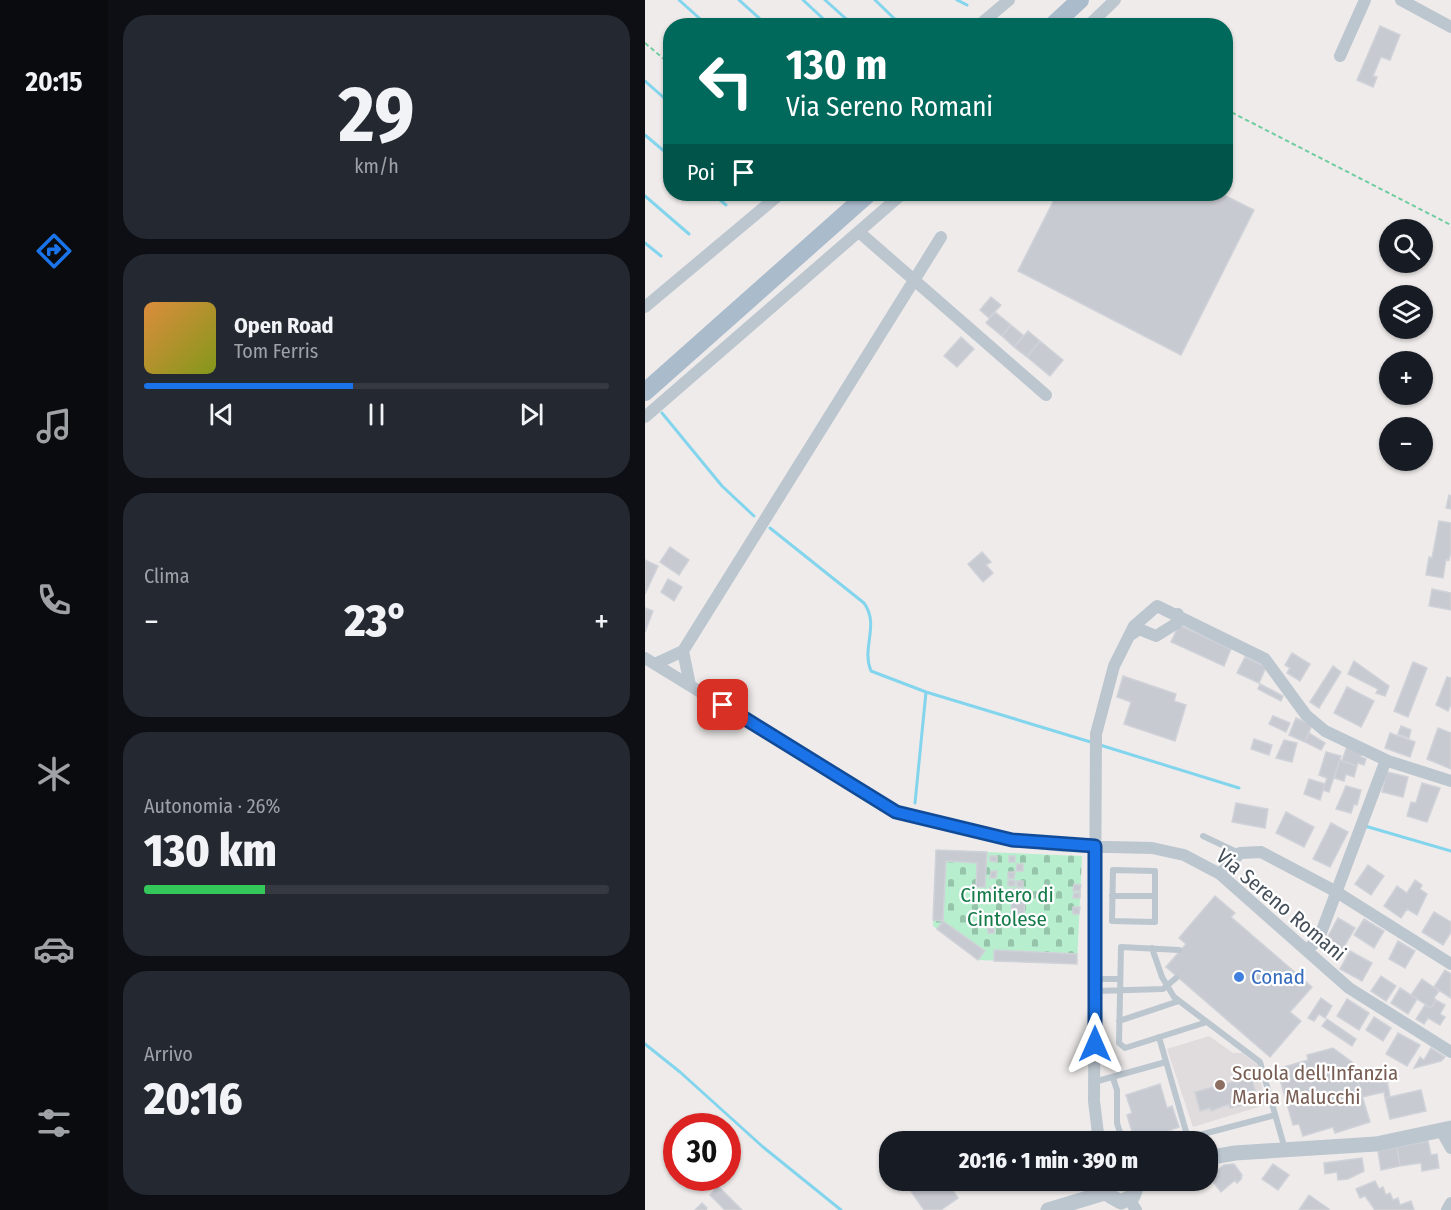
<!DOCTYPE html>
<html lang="it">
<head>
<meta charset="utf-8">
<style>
  :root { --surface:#171b24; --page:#242831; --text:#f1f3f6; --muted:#9ea1a6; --line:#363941; --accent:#1a73e8 }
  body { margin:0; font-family:"Fira Sans Condensed",sans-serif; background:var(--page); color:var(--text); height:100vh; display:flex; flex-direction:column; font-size:22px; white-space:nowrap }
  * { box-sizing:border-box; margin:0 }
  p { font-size:20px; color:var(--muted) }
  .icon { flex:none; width:33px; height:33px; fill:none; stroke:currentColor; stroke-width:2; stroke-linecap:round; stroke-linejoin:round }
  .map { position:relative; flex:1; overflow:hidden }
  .sheet { display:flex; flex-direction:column; gap:15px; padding:15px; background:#0d0f14; width:537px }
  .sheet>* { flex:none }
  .hud { position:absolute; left:18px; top:18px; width:570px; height:183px; border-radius:24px; box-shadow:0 2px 4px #0004; background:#00695c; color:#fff; overflow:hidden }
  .buttons { position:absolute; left:734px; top:219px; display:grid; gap:12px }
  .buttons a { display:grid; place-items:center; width:54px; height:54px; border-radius:50%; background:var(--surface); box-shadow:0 2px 4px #0004; font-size:30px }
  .speed { position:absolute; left:18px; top:1113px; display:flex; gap:12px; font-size:30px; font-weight:700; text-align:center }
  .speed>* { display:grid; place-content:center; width:78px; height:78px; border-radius:50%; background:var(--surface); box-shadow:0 2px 4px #0004; line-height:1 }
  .speed .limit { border:9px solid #d22; background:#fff; color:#111 }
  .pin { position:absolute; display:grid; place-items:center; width:51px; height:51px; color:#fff; margin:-26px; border-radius:12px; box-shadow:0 3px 9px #0006 }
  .me { position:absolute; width:66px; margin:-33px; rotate:0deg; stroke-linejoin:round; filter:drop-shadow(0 0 4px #0008) }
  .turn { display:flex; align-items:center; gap:21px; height:126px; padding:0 24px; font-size:27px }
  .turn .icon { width:78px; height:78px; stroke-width:2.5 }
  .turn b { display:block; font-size:42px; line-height:51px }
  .then { display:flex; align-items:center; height:57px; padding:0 24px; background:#0003; gap:12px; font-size:22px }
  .big { font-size:45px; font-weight:800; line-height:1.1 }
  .sheet .widget { flex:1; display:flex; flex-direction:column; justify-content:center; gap:9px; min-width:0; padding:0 21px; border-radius:24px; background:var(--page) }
  .sheet .dial { align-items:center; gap:0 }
  .dial b { font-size:78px; line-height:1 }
  .song { display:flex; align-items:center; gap:18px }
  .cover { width:72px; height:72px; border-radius:9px; background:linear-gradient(135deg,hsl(30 70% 55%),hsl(70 70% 35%)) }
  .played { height:6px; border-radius:3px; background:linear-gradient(90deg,var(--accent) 45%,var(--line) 45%) }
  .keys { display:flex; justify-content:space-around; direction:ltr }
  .heat { display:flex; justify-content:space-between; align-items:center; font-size:33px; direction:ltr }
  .charge { height:9px; border-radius:4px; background:linear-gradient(90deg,#34c759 26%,var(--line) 0) }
  .trip { position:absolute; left:234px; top:1131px; width:339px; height:60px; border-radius:24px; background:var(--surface); box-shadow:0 2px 4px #0004; font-weight:800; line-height:60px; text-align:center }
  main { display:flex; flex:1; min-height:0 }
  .menu { display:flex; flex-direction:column; width:108px; justify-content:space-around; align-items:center; background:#090b0e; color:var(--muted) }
  .menu .icon { width:42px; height:42px }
  .menu .on { color:var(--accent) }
  .menu b { font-size:27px; color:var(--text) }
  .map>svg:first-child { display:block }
</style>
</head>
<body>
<main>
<nav class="menu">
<b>20:15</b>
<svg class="icon on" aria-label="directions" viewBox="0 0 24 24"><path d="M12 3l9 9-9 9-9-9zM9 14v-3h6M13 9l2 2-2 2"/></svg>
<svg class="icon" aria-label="music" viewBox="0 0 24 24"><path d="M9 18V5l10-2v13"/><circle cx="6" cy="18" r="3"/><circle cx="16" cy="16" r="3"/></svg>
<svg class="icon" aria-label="phone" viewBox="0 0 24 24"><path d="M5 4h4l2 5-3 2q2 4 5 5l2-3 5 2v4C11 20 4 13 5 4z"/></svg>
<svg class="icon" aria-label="climate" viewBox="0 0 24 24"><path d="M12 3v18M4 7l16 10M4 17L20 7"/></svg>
<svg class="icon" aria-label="car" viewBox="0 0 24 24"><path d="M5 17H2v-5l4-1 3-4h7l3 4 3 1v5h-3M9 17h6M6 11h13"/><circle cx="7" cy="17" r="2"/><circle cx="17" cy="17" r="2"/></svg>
<svg class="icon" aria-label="filters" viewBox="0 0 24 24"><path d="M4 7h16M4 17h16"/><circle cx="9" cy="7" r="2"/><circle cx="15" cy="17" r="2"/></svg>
</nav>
<section class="sheet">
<div class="widget dial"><b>29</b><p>km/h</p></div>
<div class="widget">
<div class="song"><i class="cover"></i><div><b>Open Road</b><p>Tom Ferris</p></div></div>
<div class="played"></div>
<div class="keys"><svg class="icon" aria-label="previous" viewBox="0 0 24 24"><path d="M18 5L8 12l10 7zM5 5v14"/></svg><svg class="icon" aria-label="pause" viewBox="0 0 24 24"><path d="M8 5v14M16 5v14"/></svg><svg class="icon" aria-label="next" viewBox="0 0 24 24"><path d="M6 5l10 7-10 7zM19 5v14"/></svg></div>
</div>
<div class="widget"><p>Clima</p>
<div class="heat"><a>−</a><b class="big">23°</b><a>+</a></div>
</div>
<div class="widget"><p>Autonomia · 26%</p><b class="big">130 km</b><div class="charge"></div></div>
<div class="widget"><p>Arrivo</p><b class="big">20:16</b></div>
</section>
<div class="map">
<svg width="806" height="1210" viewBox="0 0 806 1210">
  <defs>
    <pattern id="cemetery-stones" width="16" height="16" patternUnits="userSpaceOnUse" patternTransform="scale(1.5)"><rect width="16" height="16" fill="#b7efce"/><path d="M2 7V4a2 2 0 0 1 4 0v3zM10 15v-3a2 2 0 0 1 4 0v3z" fill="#96c4aa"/></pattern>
  </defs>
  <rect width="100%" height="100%" fill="#efebeb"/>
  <!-- education -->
  <path fill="#e0dcdd" d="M564 1036 588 1053H597L613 1065 620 1105 548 1127 522 1049Z"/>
  <!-- cemetery -->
  <path fill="url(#cemetery-stones)" d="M291 850 437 856 432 964 333 960 292 929 288 926Z"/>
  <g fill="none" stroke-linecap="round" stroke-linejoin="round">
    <!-- stream -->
    <path stroke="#83d5ed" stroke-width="3" d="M34 0 63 26
      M94 0 123 26
      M158 0 186 26
      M180 0 209 26
      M230 0 257 26
      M312 0 322 5
      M0 81 26 104
      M0 135 26 157
      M68 194 81 205
      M0 196 44 234
      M0 243 16 256
      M17 413 77 486 109 516
      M125 528 219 603C235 625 216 648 226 671L281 692 270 803
      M281 692 449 743
      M455 745 594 788
      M720 826 806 851
      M0 1044 35 1072 118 1147 196 1210"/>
  </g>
  <!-- building -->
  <path fill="#c8cad1" stroke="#cfd2d8" stroke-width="1.5" d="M735 26 755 35 745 60 736 57 728 76 732 77 728 87 712 80Z
    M412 194H577L609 210 536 355 373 271Z
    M346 297 356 305 344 318 335 310Z
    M350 312 366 325 357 336 341 323Z
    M366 325 379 336 369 347 357 336Z
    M383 331 395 341 382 357 369 347Z
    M316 337 329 349 312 367 299 356Z
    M395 341 418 360 405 376 382 357Z
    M804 495 806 496V509L801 508Z
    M794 521 806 523V551L804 560 801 559 798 578 781 575 784 557 787 558Z
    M25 547 44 560 34 575 15 562Z
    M337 552 346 562 341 565 348 573 338 582 323 564Z
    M0 560 13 566 0 594Z
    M23 579 37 587 29 601 16 592Z
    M787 589 806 593V610L784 606Z
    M0 608 8 611 0 632Z
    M534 625 586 649 579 666 526 642Z
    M647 653 665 664 655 681 642 673 645 668 640 665Z
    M600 657 621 667 614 683 592 673Z
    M709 661 744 686 740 696 731 693 733 689 703 674Z
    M768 662 782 668 763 717 749 711Z
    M688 666 696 672 674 708 665 702Z
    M478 676 531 694 529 701 541 705 530 741 479 724 486 702 472 697Z
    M802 677 806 678V704L803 711 791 705Z
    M615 684 638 696 636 701 613 689Z
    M702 687 729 701 716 727 689 713Z
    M628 716 645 723 641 732 624 724Z
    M651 718 667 725 660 742 644 735Z
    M756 726 766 730 764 738 753 734Z
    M793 728 806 733V769L782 759Z
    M664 733 680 743 676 750 660 742Z
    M745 733 770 742 765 757 740 748Z
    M609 739 627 745 624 755 606 749Z
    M639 740 652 743 647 762 631 758Z
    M702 746 717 752 716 757 721 759 719 765 713 763 712 766 697 761Z
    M681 752 696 756 684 792 678 790 682 778 674 775Z
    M695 760 712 766 709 777 701 774 699 781 689 778Z
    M742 772 763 777 758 797 737 792Z
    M664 779 680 784 675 800 659 794Z
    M777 783 795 788 782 822 762 816 766 802 771 803Z
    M701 786 716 790 712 805 709 804 706 813 691 809Z
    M591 803 623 809 620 828 587 822Z
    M641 812 669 827 659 847 631 833Z
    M686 823 703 832 685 867 668 859Z
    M291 850 342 852 340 887H331L332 863 301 861 298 921 288 920Z
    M345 856H352V862L345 861Z
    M364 856H370V862H364Z
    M372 864H378V871H371Z
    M723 865 739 876 726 895 710 884Z
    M346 871H352L351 878H345Z
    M363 872H370L369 879 363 878Z
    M363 880 370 881V886H363Z
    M770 880 777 885 775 889 782 894 772 915 762 909 756 918 739 906 752 886 762 893Z
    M372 881H378V887H372Z
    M429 884 436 885 435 891H428Z
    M345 887 351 888V894L345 893Z
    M363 889H369V895H363Z
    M371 889H378V896L371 895Z
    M429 893H435V898H428Z
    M570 896 590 913 586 917 667 987 645 1012 656 1021 625 1057 521 967 541 944 534 938Z
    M367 898H380L379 917 366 916Z
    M428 907H435L434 914H428Z
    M789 912 806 922V932L798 945 777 932Z
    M693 918 710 928 697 950 681 940Z
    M343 919H349V925H343Z
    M361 919H368V925H361Z
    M719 919 739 931 729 948 709 935Z
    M298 921 340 951 333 960 292 929Z
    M343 927H349V933H343Z
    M753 941 770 951 760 968 744 959Z
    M349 950 432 954V964L349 961Z
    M705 951 727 963 717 981 695 969Z
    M800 970 806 974V998L789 987Z
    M736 976 751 986 741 1001 726 991Z
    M777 979 794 991 789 998 791 1000 786 1008 766 995Z
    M755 988 772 999 763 1014 746 1003Z
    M676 998 687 1006 680 1018 674 1014 669 1021 663 1018Z
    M702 999 724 1013 714 1030 692 1016Z
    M791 1000 800 1005 795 1014 800 1017 795 1025 783 1018 779 1024 771 1019 780 1005 786 1008Z
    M729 1017 746 1028 738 1041 721 1030Z
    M682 1019 711 1039 707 1046 677 1026Z
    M753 1033 775 1045 762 1066 741 1054Z
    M688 1048 707 1062 725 1122 690 1133 688 1127 658 1136 654 1124 648 1125 632 1069 663 1060 662 1055Z
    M786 1048 800 1057 796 1061 769 1068 775 1057 779 1060Z
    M724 1069 742 1080 745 1097 740 1098 739 1092 717 1097 710 1072Z
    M606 1077 613 1101 585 1108 584 1104 566 1111 565 1108 555 1111 550 1092Z
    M515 1084 522 1108 527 1106 534 1127 523 1131 526 1142H490L482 1115 487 1113 481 1095Z
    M776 1090 781 1111 745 1119 740 1098Z
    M369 1135 376 1142H361Z
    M783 1141 786 1155 792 1154 794 1168 777 1171 776 1163 755 1166 752 1147Z
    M752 1147 755 1166 736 1170 733 1151Z
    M717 1158 719 1171 703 1179 693 1180 692 1172 680 1174 679 1163Z
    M589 1164 597 1175 596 1179 592 1183 590 1180 576 1192 564 1177 579 1165Z
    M628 1164 644 1175 633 1190 617 1179Z
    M280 1180H301L313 1198 296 1210H279L265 1190Z
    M730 1181 734 1189 738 1187 741 1195 745 1193 748 1200 753 1198 755 1205 766 1201 769 1210H730L720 1196 715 1198 711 1189Z
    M73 1186 97 1210H80L65 1195Z
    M664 1195 684 1209 683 1210H654Z
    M57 1203 62 1208 61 1210H50Z"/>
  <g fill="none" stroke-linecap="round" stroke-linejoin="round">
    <!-- path -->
    <path stroke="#6fcda0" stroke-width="2" stroke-dasharray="4.5 3" stroke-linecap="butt" d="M0 43 26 65
      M580 109 806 225"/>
    <!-- service -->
    <path stroke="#bcc6cf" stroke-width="6" d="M558 836 594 853
      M468 870 510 871V922L467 921Z
      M467 896H510
      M507 948 517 977 529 997 615 1062 640 1149
      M534 950 476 947 474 1043 480 1048 562 1022
      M450 979H474
      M450 991 518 989 531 978
      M474 1021 534 1001
      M514 1037 544 1142
      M468 1078 472 1090V1123L478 1142
      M449 1082 521 1062
      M543 1138 630 1115"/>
    <!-- minor -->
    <path stroke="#bcc6cf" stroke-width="12" d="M756 0 806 27
      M333 26 364 0
      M443 26 470 0
      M695 56 720 0
      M214 232 401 395
      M0 307 135 194
      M0 417 257 194
      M484 636 494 629 511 636 532 623 533 614
      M38 651 45 685
      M0 658 251 812 367 840 419 846 507 848 539 855 575 874 704 988 806 1052
      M10 664 38 651 296 237
      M575 874 595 853 616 852 690 891 806 964
      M662 949 673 941 739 765 743 761
      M796 1130 806 1148
      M454 1142 449 1101 451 734 469 666 489 626 512 606 620 659 661 715 680 731 743 761 806 781
      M484 1199 491 1210
      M802 1210 806 1203"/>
    <!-- tertiary -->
    <path stroke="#bcc6cf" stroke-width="15" d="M562 1158 590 1153 731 1144 806 1128
      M463 1180 462 1188 465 1196 476 1202 488 1196 491 1188 489 1180
      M403 1210 463 1192"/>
    <!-- primary -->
    <path stroke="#abc" stroke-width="18" d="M407 26 435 0
      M0 392 223 194"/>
  </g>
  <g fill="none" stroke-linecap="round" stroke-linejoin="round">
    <defs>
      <path id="route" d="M78 705 251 812 367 840 450 846V1044"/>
    </defs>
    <!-- route casing -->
    <use href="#route" stroke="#114b97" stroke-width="15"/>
    <!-- route -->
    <use href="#route" stroke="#1a73e8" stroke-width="10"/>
  </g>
  <!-- markers -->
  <circle fill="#3f7fe0" stroke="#fff" stroke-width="2" cx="594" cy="977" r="6"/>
  <circle fill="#8d6e63" stroke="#fff" stroke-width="2" cx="575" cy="1085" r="6"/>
  <g text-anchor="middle" stroke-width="4.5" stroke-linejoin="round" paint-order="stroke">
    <!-- park labels -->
    <g font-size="21" fill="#147b49" stroke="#fff">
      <text x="362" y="902">Cimitero di<tspan x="362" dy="24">Cintolese</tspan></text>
    </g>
    <!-- street labels -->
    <g font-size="21" fill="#444f59" stroke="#fff">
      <text transform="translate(636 905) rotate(40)" y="7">Via Sereno Romani</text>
    </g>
    <!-- shop labels -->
    <g font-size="21" fill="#366cbe" stroke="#fff" text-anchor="start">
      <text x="606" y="984">Conad</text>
    </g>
    <!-- education labels -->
    <g font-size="21" fill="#785e54" stroke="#fff" text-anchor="start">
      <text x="587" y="1080">Scuola dell'Infanzia<tspan x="587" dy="24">Maria Malucchi</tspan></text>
    </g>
  </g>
</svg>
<div class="buttons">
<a><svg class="icon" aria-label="search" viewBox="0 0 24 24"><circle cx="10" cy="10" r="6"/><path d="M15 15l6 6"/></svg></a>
<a><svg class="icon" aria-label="layers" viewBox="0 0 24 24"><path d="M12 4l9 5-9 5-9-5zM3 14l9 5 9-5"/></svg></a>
<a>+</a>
<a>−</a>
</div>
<div class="speed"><div class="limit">30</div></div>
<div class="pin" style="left:78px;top:705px;background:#d93025"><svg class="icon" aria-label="arrive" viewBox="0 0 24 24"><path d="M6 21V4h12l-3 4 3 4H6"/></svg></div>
<svg class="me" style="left:450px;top:1044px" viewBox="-20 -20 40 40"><path d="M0-17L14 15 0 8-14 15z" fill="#1a73e8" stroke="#fff" stroke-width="4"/></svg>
<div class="trip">20:16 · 1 min · 390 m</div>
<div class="hud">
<div class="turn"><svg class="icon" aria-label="left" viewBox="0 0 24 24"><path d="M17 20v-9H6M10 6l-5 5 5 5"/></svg><div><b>130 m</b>Via Sereno Romani</div></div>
<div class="then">Poi<svg class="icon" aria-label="arrive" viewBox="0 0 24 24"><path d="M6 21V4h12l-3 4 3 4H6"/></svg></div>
</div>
</div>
</main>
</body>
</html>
